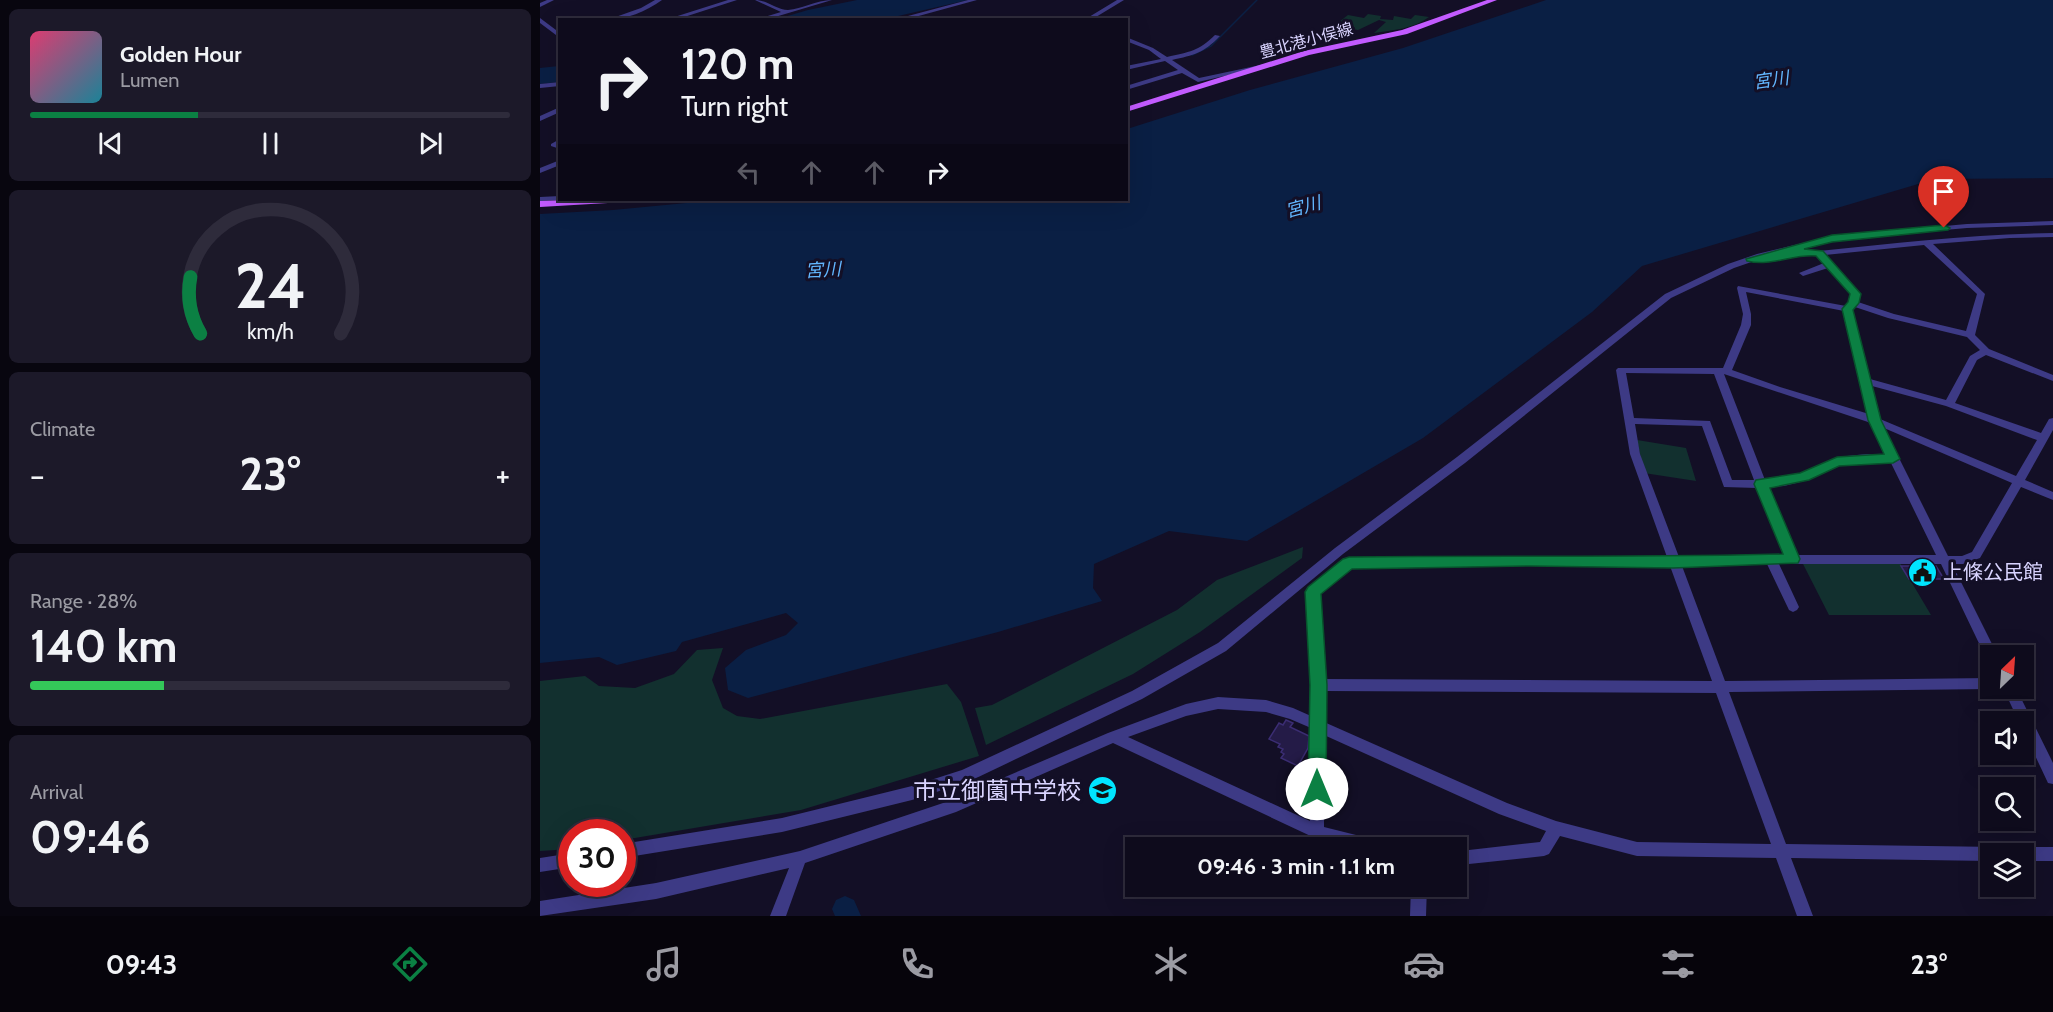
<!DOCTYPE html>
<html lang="en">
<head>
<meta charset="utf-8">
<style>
  :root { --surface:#0e0b1c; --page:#1c1929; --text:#f1f3f6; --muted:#9b9ba3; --line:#2e2b3b; --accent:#0b8043 }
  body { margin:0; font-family:Cabin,"Noto Sans JP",sans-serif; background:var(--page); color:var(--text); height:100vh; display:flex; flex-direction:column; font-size:22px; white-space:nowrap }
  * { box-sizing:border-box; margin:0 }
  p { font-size:20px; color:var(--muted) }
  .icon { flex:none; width:33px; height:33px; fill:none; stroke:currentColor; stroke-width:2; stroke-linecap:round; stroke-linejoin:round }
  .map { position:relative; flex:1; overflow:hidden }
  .panel { display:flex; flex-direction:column; gap:9px; padding:9px; background:#08060f; width:540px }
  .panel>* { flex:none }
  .hud { position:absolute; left:18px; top:18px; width:570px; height:183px; border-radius:0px; box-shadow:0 6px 24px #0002,0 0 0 2px var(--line); background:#0e0b1c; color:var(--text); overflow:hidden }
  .needle { width:39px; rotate:25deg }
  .buttons { position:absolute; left:1440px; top:645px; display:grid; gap:12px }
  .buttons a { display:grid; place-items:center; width:54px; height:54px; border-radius:0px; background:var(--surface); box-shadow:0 6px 24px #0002,0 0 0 2px var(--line); font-size:30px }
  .speed { position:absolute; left:18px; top:819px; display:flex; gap:12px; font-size:30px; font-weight:700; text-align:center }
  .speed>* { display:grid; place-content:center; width:78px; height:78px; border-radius:50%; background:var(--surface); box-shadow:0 6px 24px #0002,0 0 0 2px var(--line); line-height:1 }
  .speed .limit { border:9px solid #d22; background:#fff; color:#111 }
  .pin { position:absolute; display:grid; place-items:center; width:51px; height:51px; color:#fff; margin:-62px -26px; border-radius:50% 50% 50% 0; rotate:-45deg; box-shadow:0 0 6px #0007 }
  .pin .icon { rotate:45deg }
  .me { position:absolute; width:66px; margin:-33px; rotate:0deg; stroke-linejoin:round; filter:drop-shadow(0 0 4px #0008) }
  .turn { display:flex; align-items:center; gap:21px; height:126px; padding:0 24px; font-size:27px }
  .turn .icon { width:78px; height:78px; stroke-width:2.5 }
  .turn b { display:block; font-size:42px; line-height:51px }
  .lanes { display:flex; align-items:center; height:57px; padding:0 24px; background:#0003; justify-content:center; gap:30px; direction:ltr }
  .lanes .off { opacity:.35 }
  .big { font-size:45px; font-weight:800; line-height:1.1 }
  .panel .card { flex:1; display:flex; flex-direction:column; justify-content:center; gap:9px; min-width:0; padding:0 21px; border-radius:9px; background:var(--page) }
  .panel .dial { align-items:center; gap:0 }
  .dial svg { height:156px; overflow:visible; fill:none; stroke:var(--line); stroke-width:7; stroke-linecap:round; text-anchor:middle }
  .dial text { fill:var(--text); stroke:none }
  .song { display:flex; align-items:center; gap:18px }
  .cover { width:72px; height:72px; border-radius:9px; background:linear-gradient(135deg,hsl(340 70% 55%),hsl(190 70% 35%)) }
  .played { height:6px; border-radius:3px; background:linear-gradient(90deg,var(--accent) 35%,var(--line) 35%) }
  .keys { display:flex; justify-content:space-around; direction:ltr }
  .heat { display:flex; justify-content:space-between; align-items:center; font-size:33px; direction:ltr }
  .charge { height:9px; border-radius:4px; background:linear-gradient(90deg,#34c759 28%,var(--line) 0) }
  .trip { position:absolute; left:585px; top:837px; width:342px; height:60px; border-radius:0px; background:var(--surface); box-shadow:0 6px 24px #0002,0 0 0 2px var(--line); font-weight:800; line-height:60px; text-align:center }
  .dock { display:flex; height:96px; justify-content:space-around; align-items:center; background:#06040b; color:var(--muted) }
  .dock .icon { width:42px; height:42px }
  .dock .active { color:var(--accent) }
  .dock b { font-size:27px; color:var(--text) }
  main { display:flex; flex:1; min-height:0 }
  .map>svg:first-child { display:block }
</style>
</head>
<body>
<main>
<section class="panel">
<div class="card">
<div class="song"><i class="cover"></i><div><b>Golden Hour</b><p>Lumen</p></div></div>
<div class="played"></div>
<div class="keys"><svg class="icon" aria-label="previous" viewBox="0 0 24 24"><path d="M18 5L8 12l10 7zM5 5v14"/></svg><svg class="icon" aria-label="pause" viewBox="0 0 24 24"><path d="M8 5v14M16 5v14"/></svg><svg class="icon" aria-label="next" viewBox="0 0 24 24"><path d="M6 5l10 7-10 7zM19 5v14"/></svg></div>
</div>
<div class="card dial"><svg viewBox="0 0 100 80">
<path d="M14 69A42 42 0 1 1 86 69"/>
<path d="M14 69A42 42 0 0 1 9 40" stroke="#0b8043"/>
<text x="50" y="56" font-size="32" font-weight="700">24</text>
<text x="50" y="72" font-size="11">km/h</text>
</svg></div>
<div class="card"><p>Climate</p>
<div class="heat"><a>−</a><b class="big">23°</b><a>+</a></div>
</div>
<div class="card"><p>Range · 28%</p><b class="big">140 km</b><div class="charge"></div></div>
<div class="card"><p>Arrival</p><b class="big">09:46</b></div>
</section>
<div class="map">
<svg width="1513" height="916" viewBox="0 0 1513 916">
  <rect width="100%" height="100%" fill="#130f26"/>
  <!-- green -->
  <path fill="#12302f" d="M828 14 841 16 840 19 853 20 854 16 871 19 875 15 889 17C873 29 853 30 834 33L846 22 839 20 818 30 795 25 808 15 824 18Z
    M1097 440 1146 448 1156 481 1104 473Z
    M763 547 762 558 660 632 593 674 446 745 435 708 452 705 637 610 677 580Z
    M1359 561 1391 615H1289L1262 562Z
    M183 648 172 680 183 708 197 716 220 719 407 684 421 702 439 756 261 810 83 840 82 832H32L31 849 0 851V681L45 676 59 686 95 688 134 674 157 650Z"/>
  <!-- water -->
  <path fill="#0a1f44" d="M317 0H428L345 19 234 20 268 10Z
    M1006 0H1513V178L1395 179 1102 266 1052 312 883 438 707 541 629 531 554 564 553 588 562 601 458 632 208 698 188 690 185 668 206 650 246 635 258 623 246 613 142 642 136 651 77 665 59 657 0 663V214L73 210 178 200H586L587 129 710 90 863 48Z
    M19 66V82L0 84V68Z"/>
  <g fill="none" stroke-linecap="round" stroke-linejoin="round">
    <!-- stream -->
    <path stroke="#0a1f44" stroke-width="1.5" d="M652 55 671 46 717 0"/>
    <!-- river -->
    <path fill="#0a1f44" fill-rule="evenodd" d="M305 896 314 900 321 916H295L292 909 296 900Z"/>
  </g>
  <!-- building -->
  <path fill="#241b47" stroke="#3b2d73" stroke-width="1.5" d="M1361 566H1396L1404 579H1369Z
    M746 720 753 723 750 727 769 736 768 748 758 766 741 758 744 754 741 752 743 749 738 747 740 744 729 739 739 723 743 725Z"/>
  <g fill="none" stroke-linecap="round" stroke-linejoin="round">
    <!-- minor -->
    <path fill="#3d3a85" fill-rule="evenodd" d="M7 0H14L0 7V3Z
      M115 0H122C107 11 85 20 67 20L101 8Z
      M188 0H197L135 20H125Z
      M215 0C227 0 237 10 248 10 262 9 276 0 292 0L225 20H215L241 12Z
      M428 0H437L364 20H353Z
      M577 0H584L551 20H544Z
      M0 18 20 33V38L0 23Z
      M675 35 680 36C664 53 654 55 632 60L659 78 725 64 728 66 658 82 642 73 586 90V86L638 70 625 61 586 70V66L621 59 609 50 586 41V37L613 48 627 57C649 52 659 51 675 35Z
      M20 82V86L0 88V84Z
      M20 107V112L0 121V116Z
      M20 139V149L11 146V144Z
      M20 160V165L0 173V168Z
      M20 196V200H23L0 201V197Z
      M1513 221V225L1427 228 1292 240 1223 258 1194 268 1131 298 925 463 803 554 686 651 602 699 430 781 372 800 242 832 82 858V844L242 818 372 786 422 770 592 691 678 643 795 548 917 457 1125 294 1188 264 1217 254 1292 236 1427 224Z
      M1513 233V237L1470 238 1393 244 1445 294 1435 335 1449 349 1513 375V381L1446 355 1437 360 1415 403 1501 433 1509 419 1513 418V430L1485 480 1513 492V500L1481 487 1440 558 1423 564H1412L1458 656H1450V661L1447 660 1401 564H1239L1259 607 1257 610 1253 612 1249 610 1227 564 1142 566 1185 681 1450 678V689L1189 692 1246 844 1459 847 1464 849 1466 854H1450V861L1251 858 1273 916H1257L1236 858 1097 856 1020 836 1009 854 1004 856 929 864 916 863V849L929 850 1000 842 1006 831 959 814 784 735V827L840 841 845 843 847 848H810L777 839 573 743 416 812 265 863 246 916H230L249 868 116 899 0 916V901L116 883 260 851 409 801 568 733 646 704 678 697 726 700 753 708 771 716V685L767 592 769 589 805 560 809 559 991 556 1127 557 1090 454 1076 370 1078 368H1183L1201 325 1203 314 1197 288 1198 286 1306 306 1312 294 1288 268 1263 276 1259 273 1284 263 1277 255 1263 254 1244 259H1241V255L1263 250 1279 251C1357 243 1435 234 1513 233ZM1384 245 1437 294 1426 331 1354 314 1318 302 1320 294 1319 292 1285 255ZM1206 292 1304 311 1329 414 1240 387 1192 370 1211 325V314ZM1315 307 1348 318 1427 337 1440 350 1430 356 1406 400 1330 379 1312 309ZM1086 373 1174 374 1214 480H1192L1170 421 1094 418ZM1184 374 1331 423 1347 455 1327 454 1297 457 1261 474 1244 478 1225 480ZM1332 386 1406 406 1497 440 1476 476 1340 419ZM1095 424 1162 426 1184 487 1217 488 1244 555 1139 557 1100 454ZM1344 428 1472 483 1432 552 1422 556H1408ZM1327 462 1351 463 1396 555H1256L1228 487 1244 486 1268 480 1299 464ZM991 564 1130 566 1172 681 784 679 779 594 812 567ZM785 691 1176 693 1231 844 1097 842 1016 821 967 803 784 722ZM678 709 726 712 750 719 771 728 770 821 588 737 646 716Z
      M1463 688H1476L1513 763V784L1508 783 1484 732V722H1479Z
      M1484 847H1513V861H1484V854H1477L1479 849Z
      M32 853V867L0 872V858Z
      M871 886H887L886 916H870Z"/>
    <!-- major -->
    <path fill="#c25bff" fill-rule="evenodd" d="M947 0H957L867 34 769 55 586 112V107L764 51 862 30Z
      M27 200H73L68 203 0 207V201Z"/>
  </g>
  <!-- route -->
  <path fill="#0b8043" stroke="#07532c" stroke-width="1.5" d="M1404 225 1410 228 1408 230 1292 242 1264 249 1283 251 1321 294 1319 303 1313 310 1341 420 1360 459 1353 463 1299 466 1269 480 1230 488 1260 559 1258 563 1133 568 991 566 812 569 781 594 787 685 786 789 784 795 777 798 771 795 768 789 770 685 765 592 768 587 803 559 809 557C953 555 1098 558 1243 554L1214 484 1216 480 1260 473 1297 457 1344 454 1328 420 1302 309 1308 302 1310 294 1276 256C1252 254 1231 267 1207 261L1206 259 1292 235Z"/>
  <!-- icons -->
  <defs>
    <symbol id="civic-disc" viewBox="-11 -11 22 22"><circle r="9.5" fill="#00e5ff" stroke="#130f26"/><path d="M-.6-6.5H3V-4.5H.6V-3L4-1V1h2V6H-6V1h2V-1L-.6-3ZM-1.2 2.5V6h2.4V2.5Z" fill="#111"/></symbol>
    <symbol id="school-disc" viewBox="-11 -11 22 22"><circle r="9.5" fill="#00e5ff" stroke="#130f26"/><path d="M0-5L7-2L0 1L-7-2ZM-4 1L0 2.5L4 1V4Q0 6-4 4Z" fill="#111"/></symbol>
  </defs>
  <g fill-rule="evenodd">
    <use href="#civic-disc" x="1366" y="556" width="33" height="33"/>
    <use href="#school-disc" x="546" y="774" width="33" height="33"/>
  </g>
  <g text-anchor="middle" stroke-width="6" stroke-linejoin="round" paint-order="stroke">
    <!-- far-street labels -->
    <g font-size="16" fill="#d9d4ff" stroke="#130f26">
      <text transform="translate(766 40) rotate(-15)" y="6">豊北港小俣線</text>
    </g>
    <!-- far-water labels -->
    <g font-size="18" font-style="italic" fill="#62b6ff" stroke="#130f26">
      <text transform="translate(1231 80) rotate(-8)" y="6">宮川</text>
      <text transform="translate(763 207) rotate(-15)" y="6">宮川</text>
      <text transform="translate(283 270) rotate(-3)" y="6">宮川</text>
    </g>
    <!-- poi labels -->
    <g font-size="20" fill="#d9d4ff" stroke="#130f26" text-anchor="start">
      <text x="1403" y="579">上條公民館</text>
    </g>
    <!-- near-poi labels -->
    <g font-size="24" fill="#d9d4ff" stroke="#130f26" text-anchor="end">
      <text x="541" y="799">市立御薗中学校</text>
    </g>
  </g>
</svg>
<div class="buttons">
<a><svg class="needle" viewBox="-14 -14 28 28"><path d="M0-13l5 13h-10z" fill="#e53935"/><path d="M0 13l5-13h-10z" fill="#9b9ba3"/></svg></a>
<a><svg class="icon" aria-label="sound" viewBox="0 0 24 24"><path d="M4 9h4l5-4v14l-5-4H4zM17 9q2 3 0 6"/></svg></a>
<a><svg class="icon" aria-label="search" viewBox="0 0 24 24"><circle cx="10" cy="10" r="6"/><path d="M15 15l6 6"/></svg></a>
<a><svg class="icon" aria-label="layers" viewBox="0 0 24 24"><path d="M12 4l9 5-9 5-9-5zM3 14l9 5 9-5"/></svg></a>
</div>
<div class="speed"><div class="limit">30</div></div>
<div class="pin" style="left:1404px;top:228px;background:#d93025"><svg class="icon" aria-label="arrive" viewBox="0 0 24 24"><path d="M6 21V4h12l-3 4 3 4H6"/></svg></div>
<svg class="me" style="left:777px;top:789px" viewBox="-20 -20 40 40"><circle r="19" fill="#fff"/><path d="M0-13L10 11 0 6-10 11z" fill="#0b8043"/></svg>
<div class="trip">09:46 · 3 min · 1.1 km</div>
<div class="hud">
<div class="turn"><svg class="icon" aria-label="right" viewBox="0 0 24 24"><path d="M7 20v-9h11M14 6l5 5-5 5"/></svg><div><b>120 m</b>Turn right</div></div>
<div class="lanes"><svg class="icon off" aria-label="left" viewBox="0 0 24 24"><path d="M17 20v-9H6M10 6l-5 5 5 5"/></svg><svg class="icon off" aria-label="ahead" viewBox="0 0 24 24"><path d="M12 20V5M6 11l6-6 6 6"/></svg><svg class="icon off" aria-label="ahead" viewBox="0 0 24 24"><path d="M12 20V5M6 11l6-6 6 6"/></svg><svg class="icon" aria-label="right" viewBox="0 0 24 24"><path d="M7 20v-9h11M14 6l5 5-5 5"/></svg></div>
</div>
</div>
</main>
<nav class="dock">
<b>09:43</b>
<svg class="icon active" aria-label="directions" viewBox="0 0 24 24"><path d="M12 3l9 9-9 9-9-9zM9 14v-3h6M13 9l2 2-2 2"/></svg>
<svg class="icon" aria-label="music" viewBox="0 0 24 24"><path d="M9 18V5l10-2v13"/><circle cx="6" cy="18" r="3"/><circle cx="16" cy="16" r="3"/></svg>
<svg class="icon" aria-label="phone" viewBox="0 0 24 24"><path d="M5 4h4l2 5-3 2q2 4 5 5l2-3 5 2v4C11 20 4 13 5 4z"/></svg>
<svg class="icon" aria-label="climate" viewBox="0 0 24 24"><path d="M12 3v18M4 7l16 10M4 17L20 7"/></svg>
<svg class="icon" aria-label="car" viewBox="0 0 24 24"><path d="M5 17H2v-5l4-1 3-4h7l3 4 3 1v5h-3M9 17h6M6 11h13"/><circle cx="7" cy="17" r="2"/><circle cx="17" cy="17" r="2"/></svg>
<svg class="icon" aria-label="filters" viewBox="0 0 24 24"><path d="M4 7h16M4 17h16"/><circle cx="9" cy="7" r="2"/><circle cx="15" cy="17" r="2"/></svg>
<b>23°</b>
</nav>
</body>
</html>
